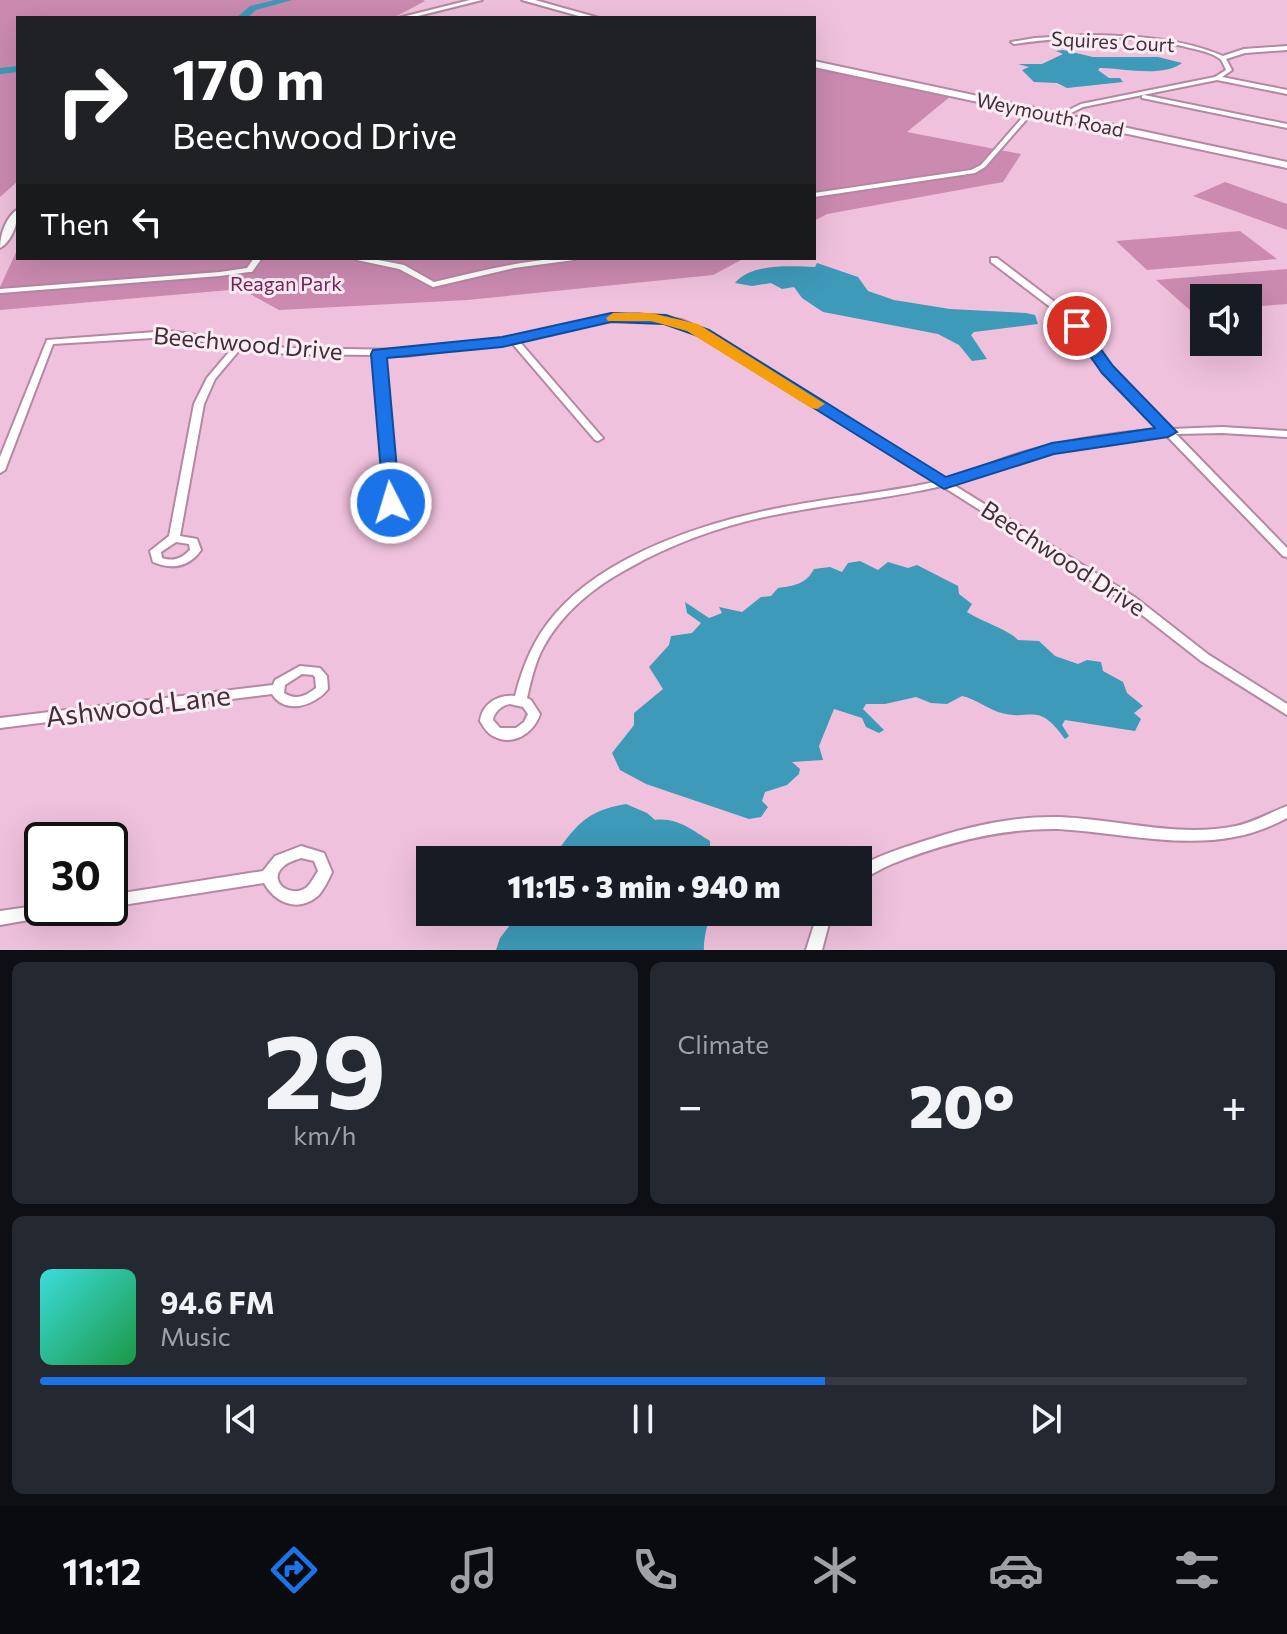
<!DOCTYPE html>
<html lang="en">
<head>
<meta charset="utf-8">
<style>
  :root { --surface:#171b24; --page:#242831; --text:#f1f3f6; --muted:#9ea1a6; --line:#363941; --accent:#1a73e8 }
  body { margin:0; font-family:Commissioner,sans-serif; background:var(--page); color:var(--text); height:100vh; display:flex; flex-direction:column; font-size:30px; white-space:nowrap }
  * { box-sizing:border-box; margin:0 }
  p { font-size:26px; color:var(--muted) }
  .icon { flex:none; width:44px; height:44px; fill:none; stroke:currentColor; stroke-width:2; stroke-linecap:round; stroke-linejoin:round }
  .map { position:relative; height:950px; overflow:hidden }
  .sheet { display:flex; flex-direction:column; gap:12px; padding:12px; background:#0d0f14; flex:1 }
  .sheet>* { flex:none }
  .guide { position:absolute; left:16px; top:16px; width:800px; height:244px; border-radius:0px; box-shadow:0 8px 32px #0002; background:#202124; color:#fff; overflow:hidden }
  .fabs { position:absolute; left:1190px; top:284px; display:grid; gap:16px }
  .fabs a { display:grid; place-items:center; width:72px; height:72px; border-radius:0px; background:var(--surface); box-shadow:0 8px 32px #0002; font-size:40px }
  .speed { position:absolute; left:24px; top:822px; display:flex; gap:16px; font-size:40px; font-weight:700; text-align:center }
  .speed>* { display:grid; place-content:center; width:104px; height:104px; border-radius:50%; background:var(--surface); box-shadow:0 8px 32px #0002; line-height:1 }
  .speed .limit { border:4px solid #111; border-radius:12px; background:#fff; color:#111 }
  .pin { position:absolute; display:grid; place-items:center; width:68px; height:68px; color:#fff; margin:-34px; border:4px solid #fff; border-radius:50%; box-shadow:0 2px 8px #0007 }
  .me { position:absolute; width:88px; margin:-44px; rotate:355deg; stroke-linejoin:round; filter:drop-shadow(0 0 6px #0008) }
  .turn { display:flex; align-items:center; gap:28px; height:168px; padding:0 24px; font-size:36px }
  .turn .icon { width:104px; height:104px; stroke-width:2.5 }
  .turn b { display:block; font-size:56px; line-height:68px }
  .then { display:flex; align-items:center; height:76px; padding:0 24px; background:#0003; gap:16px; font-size:30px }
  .big { font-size:60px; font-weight:800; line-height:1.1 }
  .sheet .widget { flex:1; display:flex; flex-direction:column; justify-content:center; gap:12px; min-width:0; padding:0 28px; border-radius:12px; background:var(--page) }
  .sheet .dial { align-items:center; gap:0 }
  .dial b { font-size:104px; line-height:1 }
  .song { display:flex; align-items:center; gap:24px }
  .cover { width:96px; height:96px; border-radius:12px; background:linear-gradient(135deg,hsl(180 70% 55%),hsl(140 70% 35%)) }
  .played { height:8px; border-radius:4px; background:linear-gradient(90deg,var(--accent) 65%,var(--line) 65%) }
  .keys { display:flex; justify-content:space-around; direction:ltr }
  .heat { display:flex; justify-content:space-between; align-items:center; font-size:44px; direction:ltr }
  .sheet .tiles { flex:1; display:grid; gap:12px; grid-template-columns:1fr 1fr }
  .widget:last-child { grid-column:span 2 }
  .trip { position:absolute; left:416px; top:846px; width:456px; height:80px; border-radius:0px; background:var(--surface); box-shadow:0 8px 32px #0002; font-weight:800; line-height:80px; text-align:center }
  .menu { display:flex; height:128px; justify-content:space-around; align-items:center; background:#090b0e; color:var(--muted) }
  .menu .icon { width:56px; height:56px }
  .menu .active { color:var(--accent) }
  .menu b { font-size:36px; color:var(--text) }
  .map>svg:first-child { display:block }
</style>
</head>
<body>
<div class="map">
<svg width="1287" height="950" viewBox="0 0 1287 950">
  <rect width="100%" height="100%" fill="#f0c1dc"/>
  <!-- green -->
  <path fill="#cc8ab1" d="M0 0H423L425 1 393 18H18V181L0 197Z
    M814 67 951 96 907 132 1021 154 1003 182 827 214 814 221Z
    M1225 182 1287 204V230L1193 196Z
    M1240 231 1277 259 1147 270 1116 241Z
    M18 248V258H745L713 275 467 300 279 310 241 289 0 310V287Z
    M1287 269V304L1248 307V298H1204V311L1192 312 1156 280Z"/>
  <!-- water -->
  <path fill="#3d9ab9" d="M1063 50 1093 57H1158L1182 63C1162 78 1123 68 1100 68L1098 70 1109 78H1120L1123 82 1067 88 1057 83 1034 82 1022 70 1029 67 1018 64H1042L1063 54 1056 51Z
    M817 263 858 277 868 291 894 300 950 309 1026 313 1035 315 1038 324 974 332 971 335 987 359 972 361 959 345 938 334 823 312 802 298 794 287 782 289 771 283 752 286 735 283C752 263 791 266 815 267Z
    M860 561 878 570 888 562 908 568 917 565 958 586 959 594 972 604 967 612C982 622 1008 629 1018 640L1039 641 1055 656 1078 664 1087 660 1101 662 1103 671 1123 682 1127 693 1143 706 1134 713 1141 719 1135 731 1065 720 1062 725 1069 736 1065 739C1036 699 1032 723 998 712 985 707 975 699 962 696L947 704 931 703 916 697 885 704H866L863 709 884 730 879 733 866 727 862 718 834 709 819 746 823 760 792 762 800 769 799 774 787 785 765 792 762 801 768 807 761 817 749 819 646 784 620 770 612 753 634 725V713L663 689 649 667 669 645 671 636 692 633 701 623 687 613 685 602 709 618 722 613 719 607 742 612 761 597 771 596 778 588C794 586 806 584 814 569L830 567 842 572 848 563Z
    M626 804 647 813 655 820C677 817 692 830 710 841V852H724L732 856 726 860H551C575 827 584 811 626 804Z
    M520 912H711C708 920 703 942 704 950H496L500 938Z"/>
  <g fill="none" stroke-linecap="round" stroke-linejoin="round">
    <!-- river -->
    <path fill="#3d9ab9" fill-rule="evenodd" d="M275 0H292L256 10 247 18H236L250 6Z
      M18 66V72L0 74V68Z"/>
    <defs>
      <path id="street" d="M1090 35C1136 36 1181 38 1223 56L1244 49 1287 46V50L1245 53 1226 59 1232 70 1222 77 1287 90V94L1217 80 1083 107 1061 118H1057V116L1081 104 1215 77 1226 70C1225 68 1222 60 1220 59 1213 53 1199 50 1190 48 1134 33 1071 36 1014 44L1011 42 1035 38Z
        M1144 95 1287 124V128L1142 98V96Z
        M1029 110 1034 111 985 167 975 173 814 197V193L971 170 981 165Z
        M254 258H262L252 272H249L220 276 0 293V289L220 272 247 268Z
        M353 258H368L404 265 434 282C482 271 529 258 578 258L574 260 514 268 433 287 399 269 357 260Z
        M991 258H997L1072 315 1110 367 1171 429 1222 427 1287 431V437L1222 433 1176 434 1287 548V557L1283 556 1166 435C1120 437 1073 445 1029 457 1003 465 978 477 952 484L1136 598 1209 655 1287 704V715L1201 661 1128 604 942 486C890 498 837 503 784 513 730 523 677 541 629 568 595 586 563 612 544 646 535 662 531 681 527 698L531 700 540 714C534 733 513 747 493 736 487 733 483 726 480 721 482 704 498 694 515 696 523 665 534 638 555 614 606 554 708 521 784 507 834 497 885 493 935 482L701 335C694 331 686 327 678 325 628 309 568 329 519 341L601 436 603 438 598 441 595 440 511 342 406 356 383 355 396 501 412 504 417 514 414 521C396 528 378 539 366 518L372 507 386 501 375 355 286 354 242 347 215 379 204 404 180 536 197 539 201 550C189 567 172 570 153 562L150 551 169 536 194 404 207 378 234 346 169 337 53 344 5 470 0 473V457L47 340 169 331 286 348 406 350 502 339 597 318 638 314 682 320 707 331 945 479C971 473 995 461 1021 453 1066 440 1114 433 1160 429L1104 371 1066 319 991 262ZM392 506 404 508 407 514 406 517 388 524 378 521 376 518 380 511ZM176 542 189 544 190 550C182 558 174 562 162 558L161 552ZM510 704 523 707 528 714 524 722 516 728H500L493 720C494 712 502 705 510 704Z
        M300 666 320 668 327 676 328 689C315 706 285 715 272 694L0 728V718L273 685 275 680ZM302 674 313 675 315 677 316 688C306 696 296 701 284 693L285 685Z
        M1287 806V818C1270 827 1253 834 1234 837 1178 848 1114 832 1058 829 1001 828 945 843 892 864 880 869 870 876 858 880V867C878 856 899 849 921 842 966 827 1011 816 1059 817 1117 819 1178 838 1236 826 1254 822 1269 813 1287 806Z
        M301 846 324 853 332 872C329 879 324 889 319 895 299 913 276 904 264 883L110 907V895L263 871 275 856ZM301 858 314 861 318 871C314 877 311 883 307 887 290 900 266 880 284 866 288 862 296 860 301 858Z
        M42 905V908H70L68 913 63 914 0 925V911Z
        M818 912H832L822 950H806Z"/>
      <path id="secondary" d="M470 0H482L410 18H398Z
        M18 209C18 223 12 241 0 248 0 234 6 217 18 209Z"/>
      <path id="primary" d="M522 0H535L599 18H586Z
        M814 61 1287 162V168L814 67Z"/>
    </defs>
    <!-- street casing -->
    <use href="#street" stroke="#b488a1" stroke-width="4"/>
    <!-- secondary casing -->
    <use href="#secondary" stroke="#b488a1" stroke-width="4"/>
    <!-- primary casing -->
    <use href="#primary" stroke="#b488a1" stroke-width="4"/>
    <!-- street -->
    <use href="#street" fill="#fff" fill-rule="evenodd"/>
    <!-- secondary -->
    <use href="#secondary" fill="#fff" fill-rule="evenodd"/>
    <!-- primary -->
    <use href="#primary" fill="#fff" fill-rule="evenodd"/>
  </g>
  <!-- route -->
  <path fill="#1a73e8" stroke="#114b97" stroke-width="2" d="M611 313 666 315 709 330 946 477 1052 443 1155 428 1102 373 1069 326 1077 322 1082 323 1113 366 1177 432 1168 437 1054 454 944 489 698 336 664 324 611 322 502 347 387 358 400 503 391 509 384 507 371 354 373 350 502 337Z"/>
  <!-- slow -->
  <path fill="#f59e0b" d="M613 313H651L698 324 825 404 817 409 811 408 687 331 651 321H608L606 318Z"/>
  <g text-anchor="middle" stroke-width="6" stroke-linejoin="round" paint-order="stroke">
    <!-- far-street labels -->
    <g font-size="20" fill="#402e38" stroke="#fcedf5">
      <text transform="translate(1113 42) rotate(3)" y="7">Squires Court</text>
      <text transform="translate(1050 115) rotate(12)" y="7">Weymouth Road</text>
    </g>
    <!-- far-park labels -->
    <g font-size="20" fill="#75255b" stroke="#fcedf5">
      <text x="286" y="291">Reagan Park</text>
    </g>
    <!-- street labels -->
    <g font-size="24" fill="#402e38" stroke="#fcedf5">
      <text transform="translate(248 344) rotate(5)" y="8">Beechwood Drive</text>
      <text transform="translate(1063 559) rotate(33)" y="8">Beechwood Drive</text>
    </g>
    <!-- near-street labels -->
    <g font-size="28" fill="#402e38" stroke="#fcedf5">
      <text transform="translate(138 706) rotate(-7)" y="10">Ashwood Lane</text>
    </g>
  </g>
</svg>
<div class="fabs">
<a><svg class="icon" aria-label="sound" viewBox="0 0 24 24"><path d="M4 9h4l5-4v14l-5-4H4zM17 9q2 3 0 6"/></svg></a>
</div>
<div class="speed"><div class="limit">30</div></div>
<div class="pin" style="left:1077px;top:326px;background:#d93025"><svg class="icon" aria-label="arrive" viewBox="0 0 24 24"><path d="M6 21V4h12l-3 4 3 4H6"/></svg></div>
<svg class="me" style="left:391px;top:503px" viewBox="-20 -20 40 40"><circle r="17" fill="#1a73e8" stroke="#fff" stroke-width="3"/><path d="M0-11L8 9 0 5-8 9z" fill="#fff"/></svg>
<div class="trip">11:15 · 3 min · 940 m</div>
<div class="guide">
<div class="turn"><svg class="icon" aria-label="right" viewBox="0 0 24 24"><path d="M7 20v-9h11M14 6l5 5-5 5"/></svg><div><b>170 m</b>Beechwood Drive</div></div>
<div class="then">Then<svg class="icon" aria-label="left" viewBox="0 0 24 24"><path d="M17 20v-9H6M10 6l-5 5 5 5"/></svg></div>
</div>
</div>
<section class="sheet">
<div class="tiles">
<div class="widget dial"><b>29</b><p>km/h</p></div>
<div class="widget"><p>Climate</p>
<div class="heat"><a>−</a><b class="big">20°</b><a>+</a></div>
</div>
<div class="widget">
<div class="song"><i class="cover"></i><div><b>94.6 FM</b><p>Music</p></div></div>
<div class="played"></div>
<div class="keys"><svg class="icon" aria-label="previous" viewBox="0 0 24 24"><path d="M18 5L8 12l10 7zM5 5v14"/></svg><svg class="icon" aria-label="pause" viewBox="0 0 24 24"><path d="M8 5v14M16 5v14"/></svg><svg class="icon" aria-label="next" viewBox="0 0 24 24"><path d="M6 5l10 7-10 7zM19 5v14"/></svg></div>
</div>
</div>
</section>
<nav class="menu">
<b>11:12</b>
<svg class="icon active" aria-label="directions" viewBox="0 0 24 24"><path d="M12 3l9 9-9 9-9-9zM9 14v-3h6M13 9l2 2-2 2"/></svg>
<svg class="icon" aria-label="music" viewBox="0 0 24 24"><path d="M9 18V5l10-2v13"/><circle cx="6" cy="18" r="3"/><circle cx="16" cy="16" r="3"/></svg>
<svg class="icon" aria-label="phone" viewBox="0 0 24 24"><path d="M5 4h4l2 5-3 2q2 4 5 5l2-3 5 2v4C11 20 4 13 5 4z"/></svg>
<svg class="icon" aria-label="climate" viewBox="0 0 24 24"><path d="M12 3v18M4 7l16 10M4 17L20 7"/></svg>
<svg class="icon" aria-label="car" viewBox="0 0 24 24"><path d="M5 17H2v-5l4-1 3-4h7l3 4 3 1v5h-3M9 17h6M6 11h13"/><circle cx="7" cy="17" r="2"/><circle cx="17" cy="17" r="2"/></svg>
<svg class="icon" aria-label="filters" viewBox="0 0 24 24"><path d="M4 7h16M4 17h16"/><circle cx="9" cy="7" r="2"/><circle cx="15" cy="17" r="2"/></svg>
</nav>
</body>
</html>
